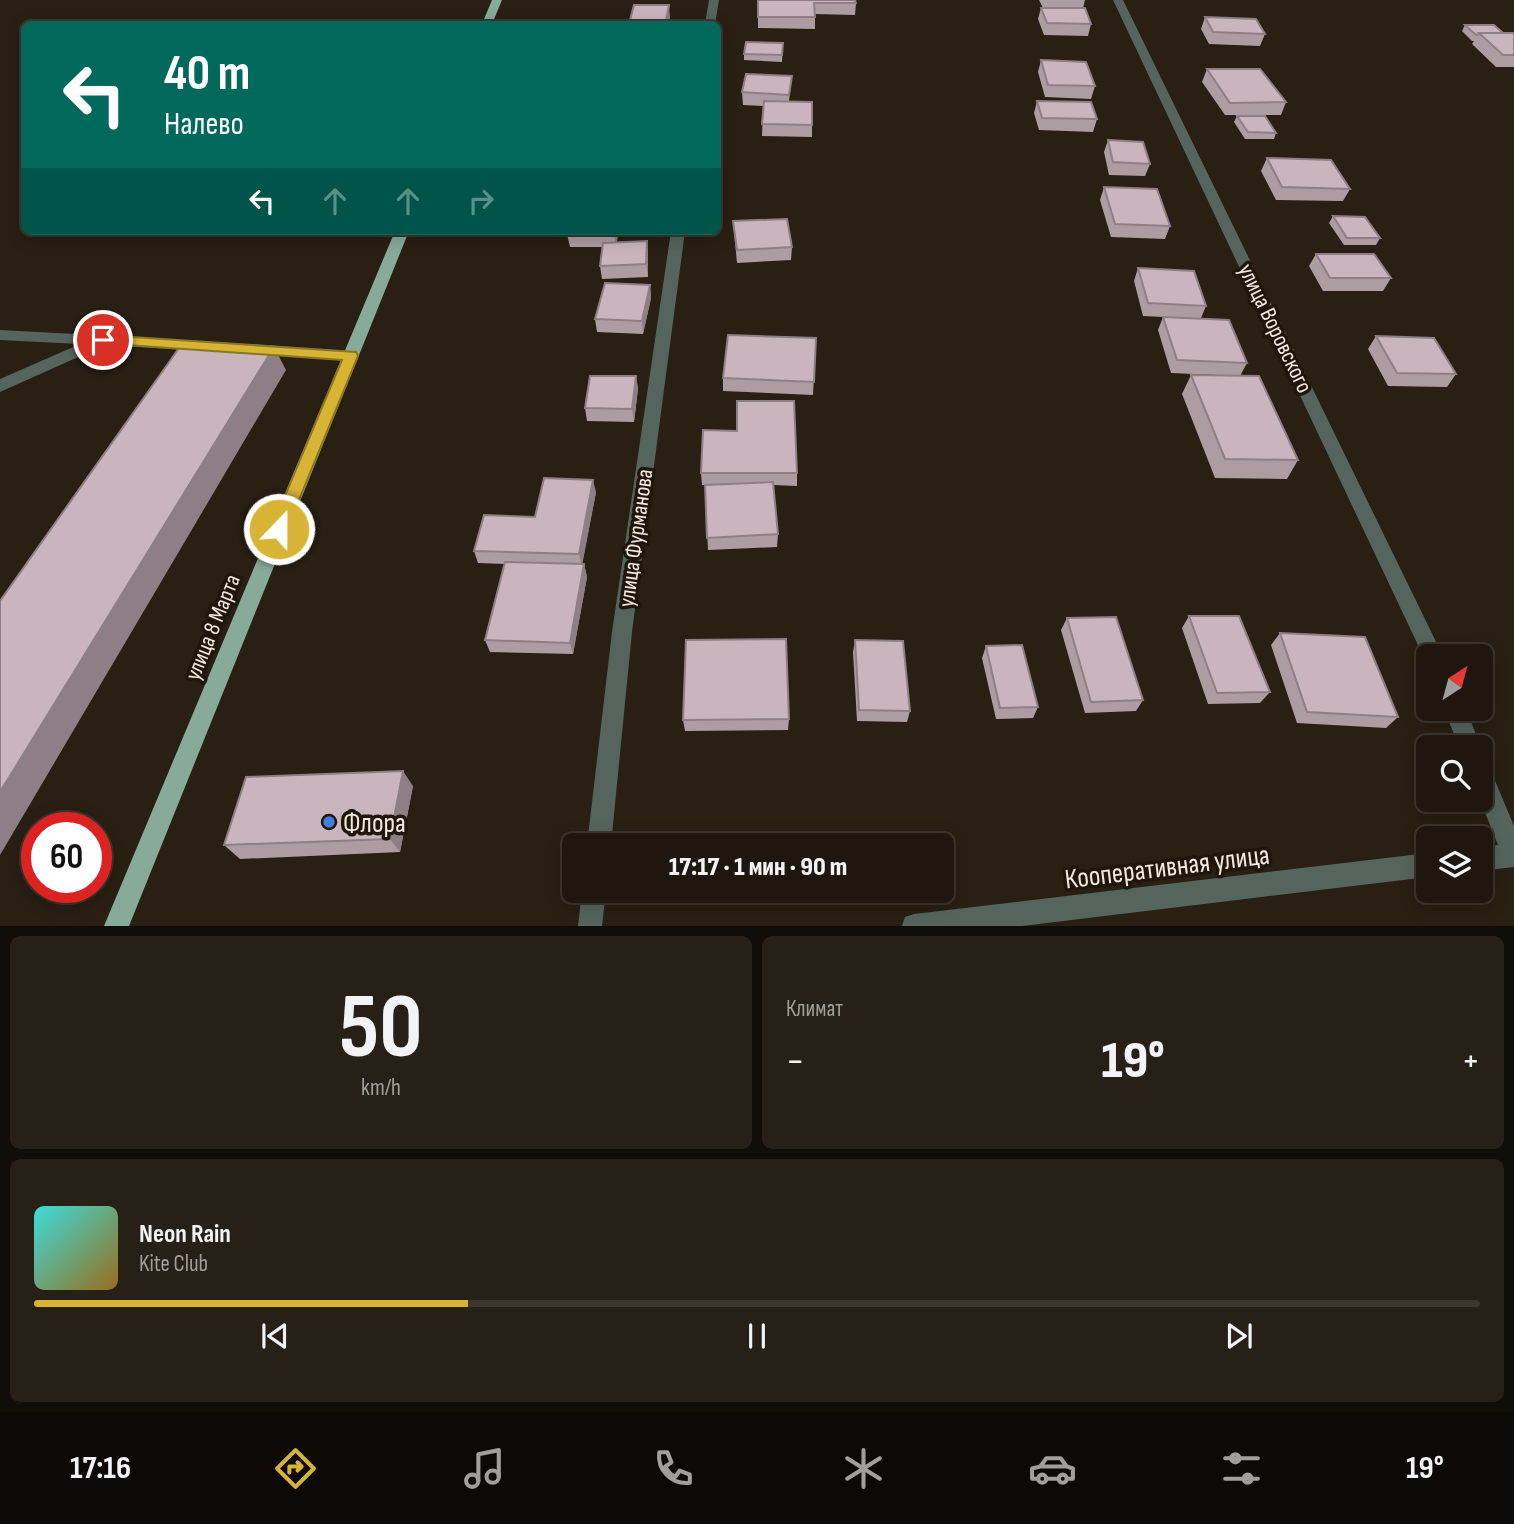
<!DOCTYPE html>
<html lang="ru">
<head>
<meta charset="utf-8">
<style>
  :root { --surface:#1f170e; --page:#272017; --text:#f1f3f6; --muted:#a19f9e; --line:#3c362e; --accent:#d7b434 }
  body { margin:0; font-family:"Sofia Sans Condensed",sans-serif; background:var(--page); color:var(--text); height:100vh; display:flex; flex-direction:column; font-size:26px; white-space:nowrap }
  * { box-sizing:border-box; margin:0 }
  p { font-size:23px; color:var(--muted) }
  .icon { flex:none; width:38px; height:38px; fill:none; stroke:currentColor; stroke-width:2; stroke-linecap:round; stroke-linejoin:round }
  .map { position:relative; height:926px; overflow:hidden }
  .details { display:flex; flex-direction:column; gap:10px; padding:10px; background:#110d08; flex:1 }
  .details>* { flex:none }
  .banner { position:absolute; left:21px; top:21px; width:700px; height:214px; border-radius:10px; box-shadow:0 4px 18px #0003,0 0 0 2px var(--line); background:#00695c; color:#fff; overflow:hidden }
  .needle { width:46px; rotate:36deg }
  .buttons { position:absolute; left:1416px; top:644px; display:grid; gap:14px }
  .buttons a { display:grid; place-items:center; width:77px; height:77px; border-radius:10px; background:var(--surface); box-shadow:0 4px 18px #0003,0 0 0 2px var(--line); font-size:35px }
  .speed { position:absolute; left:21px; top:812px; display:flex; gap:14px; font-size:35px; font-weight:700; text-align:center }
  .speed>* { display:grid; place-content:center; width:91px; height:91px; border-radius:50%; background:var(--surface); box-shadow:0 4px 18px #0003,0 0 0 2px var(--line); line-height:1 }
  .speed .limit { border:10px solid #d22; background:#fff; color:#111 }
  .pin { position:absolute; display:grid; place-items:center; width:60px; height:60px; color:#fff; margin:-30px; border:4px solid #fff; border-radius:50%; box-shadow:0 2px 7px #0007 }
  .me { position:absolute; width:77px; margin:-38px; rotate:22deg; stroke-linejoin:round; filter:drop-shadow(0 0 5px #0008) }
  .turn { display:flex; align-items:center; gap:24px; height:147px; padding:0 28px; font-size:32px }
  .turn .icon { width:91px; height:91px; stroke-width:2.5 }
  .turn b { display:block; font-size:49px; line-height:60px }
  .lanes { display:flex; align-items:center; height:66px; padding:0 28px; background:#0003; justify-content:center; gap:35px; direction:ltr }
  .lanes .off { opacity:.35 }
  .big { font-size:52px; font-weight:800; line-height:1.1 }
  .details .card { flex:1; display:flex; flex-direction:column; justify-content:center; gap:10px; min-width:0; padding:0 24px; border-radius:10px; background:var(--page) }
  .details .dial { align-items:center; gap:0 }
  .dial b { font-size:91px; line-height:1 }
  .song { display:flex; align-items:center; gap:21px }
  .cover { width:84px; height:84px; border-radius:10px; background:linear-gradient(135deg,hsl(180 70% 55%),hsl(40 70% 35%)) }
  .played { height:7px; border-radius:4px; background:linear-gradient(90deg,var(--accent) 30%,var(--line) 30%) }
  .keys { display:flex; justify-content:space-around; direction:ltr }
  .heat { display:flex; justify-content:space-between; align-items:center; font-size:38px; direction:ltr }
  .details .tiles { flex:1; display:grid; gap:10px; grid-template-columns:1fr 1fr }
  .card:last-child { grid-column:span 2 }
  .trip { position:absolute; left:562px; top:833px; width:392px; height:70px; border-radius:10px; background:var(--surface); box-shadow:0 4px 18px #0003,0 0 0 2px var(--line); font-weight:800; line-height:70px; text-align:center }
  .menu { display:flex; height:112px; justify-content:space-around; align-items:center; background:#0c0906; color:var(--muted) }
  .menu .icon { width:49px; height:49px }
  .menu .current { color:var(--accent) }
  .menu b { font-size:32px; color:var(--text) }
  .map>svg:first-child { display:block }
</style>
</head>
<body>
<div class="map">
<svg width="1514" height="926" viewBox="0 0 1514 926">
  <rect width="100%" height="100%" fill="#291f13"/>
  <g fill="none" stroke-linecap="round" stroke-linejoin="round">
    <!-- minor -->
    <path fill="#55655d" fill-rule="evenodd" d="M709 0H719L715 24H705Z
      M1113 0H1123L1443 656H1428V663L1426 662Z
      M671 231H685L632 632 611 845H587L612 632Z
      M0 330 204 341 212 346 204 351 105 345 0 392V379L80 344 0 340Z
      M253 344 351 351 359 356 351 361 247 353 245 349 247 345Z
      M1444 709H1466L1481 747 1480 748 1459 747Z
      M1480 761 1488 764 1514 826V867L1480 871V847L1498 845 1480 800Z
      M1428 853V877L1022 926H902L905 917 914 914Z
      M582 891H606L602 926H578Z"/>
    <!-- major -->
    <path fill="#8a9" fill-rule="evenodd" d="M492 0H502L492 24H482Z
      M395 231H409L129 926H104Z"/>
  </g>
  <!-- wall -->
  <path fill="#ae9ca3" d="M758 0 856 3 855 15 815 14V29L758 28Z
    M1039 0H1085L1083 8 1091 24 1088 36 1044 35 1038 19 1041 8H1043Z
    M670 17 668 24H630V20Z
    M1205 17 1265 34 1260 46 1209 44 1201 29Z
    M1465 25 1503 33H1514V67H1496L1472 44 1474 41H1472L1462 31Z
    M783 43 782 62 744 60V54Z
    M1041 60 1095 86 1091 99 1045 97 1038 72Z
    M1207 69 1286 102 1281 115H1225L1202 82Z
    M792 76 789 101 812 125V137L762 136 763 106 743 105 742 92Z
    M1037 101 1097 119 1093 132 1039 130 1034 113Z
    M1237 116 1276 133 1274 139H1245L1234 122Z
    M1108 140 1150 164 1145 176 1109 175 1104 152Z
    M1267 158 1350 189 1343 201 1276 200 1261 171Z
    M1104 187 1170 226 1165 239 1111 237 1100 200Z
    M1333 216 1380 238 1376 245H1344L1329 223Z
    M733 221 792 247 791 260 737 263Z
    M618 231 617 242 647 241 648 254V277L602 279 600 266 602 247H570L567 234Z
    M1316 254 1391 278 1383 291H1323L1309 266Z
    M1138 268 1206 306 1201 318 1247 363 1240 376 1171 373 1158 330 1163 317 1143 316 1134 281Z
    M650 285 651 298 643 334 597 332 595 319Z
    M1376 336 1456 374 1447 387 1388 386 1368 349Z
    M816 338 813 395 723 391V378Z
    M1191 375 1298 460 1287 479 1215 478 1182 394Z
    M636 376 638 389 634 422 587 421 585 408Z
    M701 473H797V486L773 485 778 534 777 547 708 550 705 485H702Z
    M596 492 582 564H584L587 577 573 654 490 652 485 640 505 564 478 563 474 551 535 517Z
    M1189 616 1270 692 1260 703 1208 704 1182 628Z
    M1067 618 1143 700 1136 711 1085 713 1061 630Z
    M1280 633 1398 717 1386 728 1297 723 1271 645Z
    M855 640 910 711 907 722 857 721 853 652Z
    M986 646 1038 707 1033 718 996 719 982 658Z
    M789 719 788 730 685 731 683 720Z
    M413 786 400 852 240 859 224 845Z"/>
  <!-- shaded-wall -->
  <path fill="#8d7f85" d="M669 5 670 17 668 24H666V20Z
    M615 231H618L616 247 614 235Z
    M647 241 648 254V277L646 264Z
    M650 285 651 298 643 334 642 321Z
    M274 347 286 370 0 855V792Z
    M636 376 638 389 634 422 632 409Z
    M593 480 596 492 582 566 579 554Z
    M584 564 587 577 573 654 570 643Z
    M403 771 413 786 400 852 390 839Z"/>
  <!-- building -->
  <path fill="#cab5be" stroke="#8d7f85" stroke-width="2" d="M758 0H855L856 3H814L815 17H758Z
    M634 5H669L666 20H630Z
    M1041 8H1085L1091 24 1047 23Z
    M1205 17 1256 19 1265 34 1213 32Z
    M1465 25H1494L1503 33H1479L1477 35H1476Z
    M1479 33H1514V55H1503Z
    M746 42 783 43 782 55 744 54Z
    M1041 60 1086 62 1095 86 1048 85Z
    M1207 69H1260L1286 102 1230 103Z
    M746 74 792 76 789 95 742 92Z
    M764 101 812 102V125L762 124Z
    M1037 101 1091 102 1097 119 1042 118Z
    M1237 116H1265L1276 133 1248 132Z
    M1108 140 1143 142 1150 164 1113 162Z
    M1267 158 1331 160 1350 189 1282 187Z
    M1104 187 1157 189 1170 226 1115 224Z
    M1333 216 1365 217 1380 238H1347Z
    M787 219 792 247 737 250 733 221Z
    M568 231H615L614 235 567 234Z
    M647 241 646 264 600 266 603 243Z
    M1316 254H1374L1391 278H1330Z
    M1138 268 1194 271 1206 306 1148 303Z
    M605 283 650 285 642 321 595 319Z
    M1163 317 1229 320 1247 363 1177 360Z
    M728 335 816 338 814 382 723 378Z
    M1376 336 1434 338 1456 374 1397 373Z
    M184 341 274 347 0 792V601Z
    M1191 375 1259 376 1298 460 1225 459Z
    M590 376H636L632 409 585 408Z
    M737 401H794L797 473H701L703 430 737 431Z
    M544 478 593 480 579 554 474 551 484 515 535 517Z
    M773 482 778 534 707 538 705 485Z
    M505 562 584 564 570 643 485 640Z
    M1189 616H1239L1270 692 1217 693Z
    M1116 617 1143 700 1091 702 1067 618Z
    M1280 633 1365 637 1398 717 1307 712Z
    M786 639 789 719 683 720 686 640Z
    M855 640 903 641 910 711 859 710Z
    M1022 645 1038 707 1000 708 986 646Z
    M403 771 390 839 224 845 246 777Z"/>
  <!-- route -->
  <path fill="#d7b434" stroke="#8c7522" stroke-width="2" d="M103 335 356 352 358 356 285 534 279 536 271 529 342 360 98 343V336Z"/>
  <!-- markers -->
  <circle fill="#3f7fe0" stroke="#20160a" stroke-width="2.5" cx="329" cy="822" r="7"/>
  <g text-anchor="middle" stroke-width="7" stroke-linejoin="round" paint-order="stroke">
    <!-- street labels -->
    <g font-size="23" fill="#f1eae2" stroke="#20160a">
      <text transform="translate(1276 328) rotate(64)" y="8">улица Воровского</text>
      <text transform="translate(635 538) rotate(-82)" y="8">улица Фурманова</text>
      <text transform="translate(212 627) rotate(-68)" y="8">улица 8 Марта</text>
    </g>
    <!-- near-poi labels -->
    <g font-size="28" fill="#f1eae2" stroke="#20160a" text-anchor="start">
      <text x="343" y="832">Флора</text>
    </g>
    <!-- near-street labels -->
    <g font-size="28" fill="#f1eae2" stroke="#20160a">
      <text transform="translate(1167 866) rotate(-7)" y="10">Кооперативная улица</text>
    </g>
  </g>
</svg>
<div class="buttons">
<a><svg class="needle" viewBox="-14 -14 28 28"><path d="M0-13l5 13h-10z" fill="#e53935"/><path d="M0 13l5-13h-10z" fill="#a19f9e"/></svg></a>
<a><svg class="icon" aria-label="search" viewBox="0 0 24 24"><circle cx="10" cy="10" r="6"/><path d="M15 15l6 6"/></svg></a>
<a><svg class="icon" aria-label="layers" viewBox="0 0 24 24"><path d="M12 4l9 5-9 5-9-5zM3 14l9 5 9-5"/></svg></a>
</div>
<div class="speed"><div class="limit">60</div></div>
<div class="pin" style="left:103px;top:340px;background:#d93025"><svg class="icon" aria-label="arrive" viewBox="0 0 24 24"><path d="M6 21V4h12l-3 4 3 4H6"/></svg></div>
<svg class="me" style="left:279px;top:529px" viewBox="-20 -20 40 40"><circle r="17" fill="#d7b434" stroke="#fff" stroke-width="3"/><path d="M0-11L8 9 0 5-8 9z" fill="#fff"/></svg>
<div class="trip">17:17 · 1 мин · 90 m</div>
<div class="banner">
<div class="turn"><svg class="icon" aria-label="left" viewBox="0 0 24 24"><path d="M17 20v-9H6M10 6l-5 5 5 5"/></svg><div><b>40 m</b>Налево</div></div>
<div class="lanes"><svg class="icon" aria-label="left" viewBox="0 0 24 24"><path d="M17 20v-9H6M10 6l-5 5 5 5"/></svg><svg class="icon off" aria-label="ahead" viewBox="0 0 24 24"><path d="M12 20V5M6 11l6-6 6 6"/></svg><svg class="icon off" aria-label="ahead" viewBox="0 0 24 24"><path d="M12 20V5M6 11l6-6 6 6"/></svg><svg class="icon off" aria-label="right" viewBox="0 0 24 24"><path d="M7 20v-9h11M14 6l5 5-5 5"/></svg></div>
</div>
</div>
<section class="details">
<div class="tiles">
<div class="card dial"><b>50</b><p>km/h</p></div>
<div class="card"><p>Климат</p>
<div class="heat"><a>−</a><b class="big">19°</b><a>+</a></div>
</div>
<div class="card">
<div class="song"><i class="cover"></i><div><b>Neon Rain</b><p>Kite Club</p></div></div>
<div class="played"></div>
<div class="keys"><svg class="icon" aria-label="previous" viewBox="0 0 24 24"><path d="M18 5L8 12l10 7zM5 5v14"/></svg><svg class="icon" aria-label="pause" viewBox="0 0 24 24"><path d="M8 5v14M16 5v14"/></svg><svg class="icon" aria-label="next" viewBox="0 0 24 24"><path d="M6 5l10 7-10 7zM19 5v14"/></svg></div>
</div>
</div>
</section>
<nav class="menu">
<b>17:16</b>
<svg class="icon current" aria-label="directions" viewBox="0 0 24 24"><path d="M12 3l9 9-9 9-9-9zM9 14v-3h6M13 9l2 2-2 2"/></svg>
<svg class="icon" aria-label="music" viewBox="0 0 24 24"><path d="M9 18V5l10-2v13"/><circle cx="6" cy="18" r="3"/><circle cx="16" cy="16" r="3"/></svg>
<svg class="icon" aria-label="phone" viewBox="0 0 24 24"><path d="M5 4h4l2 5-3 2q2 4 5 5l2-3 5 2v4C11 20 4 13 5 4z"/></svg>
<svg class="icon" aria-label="climate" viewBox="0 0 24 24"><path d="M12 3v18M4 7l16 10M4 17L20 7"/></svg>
<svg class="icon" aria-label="car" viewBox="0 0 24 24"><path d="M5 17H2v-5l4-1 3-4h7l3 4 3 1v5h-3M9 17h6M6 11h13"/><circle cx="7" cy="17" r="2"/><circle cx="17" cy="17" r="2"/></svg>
<svg class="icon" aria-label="filters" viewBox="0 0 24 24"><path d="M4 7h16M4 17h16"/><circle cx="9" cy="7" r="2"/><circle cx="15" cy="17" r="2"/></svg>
<b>19°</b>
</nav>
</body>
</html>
